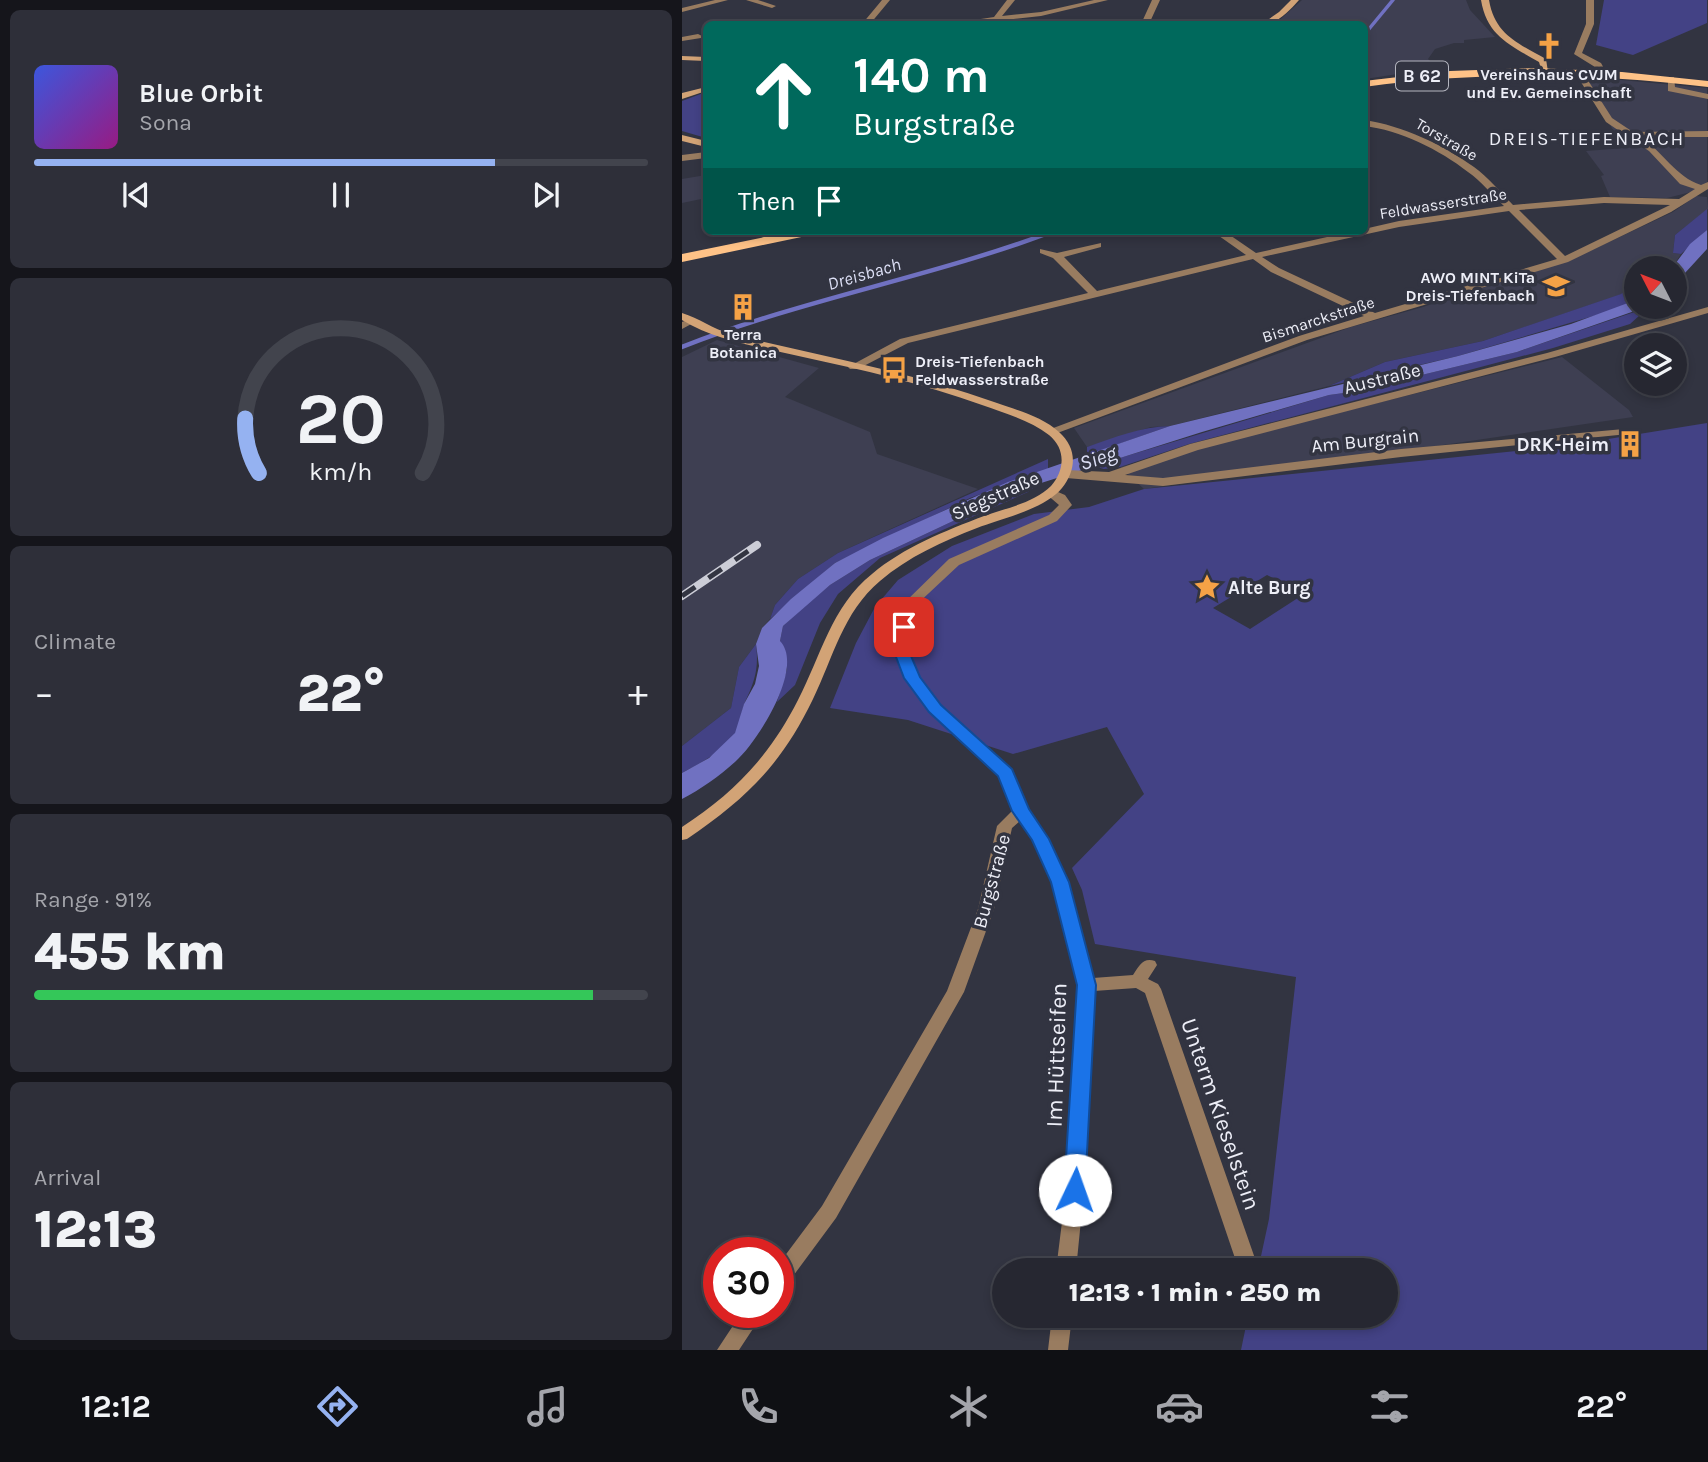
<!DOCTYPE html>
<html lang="en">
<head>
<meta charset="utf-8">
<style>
  :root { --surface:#262731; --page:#2e2f39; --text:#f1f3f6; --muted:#a4a5ab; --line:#42444d; --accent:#95b2f1 }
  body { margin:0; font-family:Karla,sans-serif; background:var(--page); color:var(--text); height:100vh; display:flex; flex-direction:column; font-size:26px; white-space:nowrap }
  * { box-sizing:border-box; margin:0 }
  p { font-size:23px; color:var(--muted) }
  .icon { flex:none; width:38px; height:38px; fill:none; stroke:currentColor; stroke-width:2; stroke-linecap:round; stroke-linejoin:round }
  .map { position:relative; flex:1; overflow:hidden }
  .drawer { display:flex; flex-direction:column; gap:10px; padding:10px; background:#15151b; width:682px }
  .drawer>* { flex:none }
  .hud { position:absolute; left:21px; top:21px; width:665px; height:214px; border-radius:10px; box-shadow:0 4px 10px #0003,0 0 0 2px var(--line); background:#00695c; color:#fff; overflow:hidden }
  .needle { width:46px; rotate:312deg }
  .controls { position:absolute; left:942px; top:256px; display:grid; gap:14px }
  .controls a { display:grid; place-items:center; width:63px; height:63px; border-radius:50%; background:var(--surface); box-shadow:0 4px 10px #0003,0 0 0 2px var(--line); font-size:35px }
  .speed { position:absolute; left:21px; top:1237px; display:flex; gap:14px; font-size:35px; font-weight:700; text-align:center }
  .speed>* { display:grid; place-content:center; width:91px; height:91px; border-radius:50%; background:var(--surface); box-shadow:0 4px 10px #0003,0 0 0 2px var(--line); line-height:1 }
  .speed .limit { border:10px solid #d22; background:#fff; color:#111 }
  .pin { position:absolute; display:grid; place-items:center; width:60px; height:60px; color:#fff; margin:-30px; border-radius:14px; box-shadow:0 4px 10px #0006 }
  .me { position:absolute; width:77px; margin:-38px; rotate:3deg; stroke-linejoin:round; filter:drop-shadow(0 0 5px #0008) }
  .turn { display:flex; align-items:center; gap:24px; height:147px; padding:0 35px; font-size:32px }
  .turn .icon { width:91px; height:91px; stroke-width:2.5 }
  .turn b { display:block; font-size:49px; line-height:60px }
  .then { display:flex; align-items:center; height:66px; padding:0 35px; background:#0003; gap:14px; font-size:26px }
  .big { font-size:52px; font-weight:800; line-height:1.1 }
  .drawer .widget { flex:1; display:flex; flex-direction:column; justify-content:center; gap:10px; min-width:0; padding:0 24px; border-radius:10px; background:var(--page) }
  .drawer .dial { align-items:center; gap:0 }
  .dial svg { height:182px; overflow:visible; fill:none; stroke:var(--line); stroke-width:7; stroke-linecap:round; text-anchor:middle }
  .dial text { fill:var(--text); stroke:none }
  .song { display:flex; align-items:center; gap:21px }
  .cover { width:84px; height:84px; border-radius:10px; background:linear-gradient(135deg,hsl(230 70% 55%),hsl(310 70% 35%)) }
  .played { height:7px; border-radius:4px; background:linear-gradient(90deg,var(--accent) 75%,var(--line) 75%) }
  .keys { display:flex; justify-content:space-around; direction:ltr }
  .heat { display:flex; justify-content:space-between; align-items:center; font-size:38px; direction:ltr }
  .charge { height:10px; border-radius:5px; background:linear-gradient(90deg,#34c759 91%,var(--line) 0) }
  .trip { position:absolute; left:310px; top:1258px; width:406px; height:70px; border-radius:35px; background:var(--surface); box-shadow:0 4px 10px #0003,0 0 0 2px var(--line); font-weight:800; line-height:70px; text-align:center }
  .tab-bar { display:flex; height:112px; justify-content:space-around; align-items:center; background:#0f1014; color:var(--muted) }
  .tab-bar .icon { width:49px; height:49px }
  .tab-bar .current { color:var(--accent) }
  .tab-bar b { font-size:32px; color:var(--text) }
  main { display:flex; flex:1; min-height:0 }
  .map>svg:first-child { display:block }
</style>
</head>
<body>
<main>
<section class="drawer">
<div class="widget">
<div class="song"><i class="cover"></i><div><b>Blue Orbit</b><p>Sona</p></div></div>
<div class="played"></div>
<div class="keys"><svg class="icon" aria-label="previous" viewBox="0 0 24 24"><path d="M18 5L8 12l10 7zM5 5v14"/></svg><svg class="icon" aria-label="pause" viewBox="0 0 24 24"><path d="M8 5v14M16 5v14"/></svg><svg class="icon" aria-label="next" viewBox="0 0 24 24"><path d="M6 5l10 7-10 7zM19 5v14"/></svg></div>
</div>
<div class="widget dial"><svg viewBox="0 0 100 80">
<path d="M14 69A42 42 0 1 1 86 69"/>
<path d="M14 69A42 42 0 0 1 8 45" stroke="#95b2f1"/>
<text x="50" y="56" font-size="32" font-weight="700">20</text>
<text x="50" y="72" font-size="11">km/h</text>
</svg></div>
<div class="widget"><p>Climate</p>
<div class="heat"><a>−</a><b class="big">22°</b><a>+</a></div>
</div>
<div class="widget"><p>Range · 91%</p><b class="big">455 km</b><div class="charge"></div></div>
<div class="widget"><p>Arrival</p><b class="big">12:13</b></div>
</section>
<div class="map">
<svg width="1026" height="1350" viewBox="0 0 1026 1350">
  <rect width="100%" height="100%" fill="#323441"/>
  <!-- built -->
  <path fill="#3e3f52" d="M620 0H784L788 10 813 37 782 40V43H772L753 49 746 59 755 68 683 79 682 24H593Z
    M896 76 1025 88V188L985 198 928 197 919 176 922 175 904 151 943 148Z
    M24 175V198L0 203V179Z
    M1014 196 1025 197 1026 209 993 235 991 253 999 254 990 268H954V284L940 294 801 341 703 362 647 386 488 426 469 427 405 447 392 428 669 327 741 307 910 250 991 212Z
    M35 340 137 368 103 397 188 432 195 454 296 489 156 553 116 579 93 605 88 619 80 628 74 644 57 667 49 708 0 746V357Z
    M880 357 947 410 951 417 462 489 438 467Z"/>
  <!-- green -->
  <path fill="#434285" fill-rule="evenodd" d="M922 0H1025V23L951 55 914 45Z
    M24 92V138L0 131V101Z
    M1025 209V230L999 254 991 253 993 235Z
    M954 284V300L935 309 776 356 647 386 703 362 801 341 939 294Z
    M967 307 948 324 871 348 507 444 438 467 422 469 411 466 647 395 669 392 835 352Z
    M1025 423V1350H559L566 1316H704V1270H576L587 1219 614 977 413 944 400 890 390 868 462 794 425 727 331 754 226 720 148 708 174 643 193 607 216 580 270 546 352 514 407 507 462 489 883 446ZM585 575 622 594 568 629 531 608Z
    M488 426 405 455V447C433 437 458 427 488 426Z
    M366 459V469L288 498 153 563 88 619 93 605 116 579 156 553Z
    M356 484 346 492 198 558 156 594 138 623 113 685 95 702 105 669 98 641 101 626 127 602 148 585 188 560 301 507Z
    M74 644C77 668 73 681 63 702 59 712 58 725 53 734 41 752 18 763 0 773V746L49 708 57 667Z"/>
  <!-- water -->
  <path fill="#7071c1" d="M1025 230V249L992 285V268H990L1008 244Z
    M954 300V306H967L835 352 669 392 647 395 520 432 356 484 301 507 188 560 148 585 101 626 98 641C123 667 76 741 54 761 38 776 19 789 0 799V773L27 758 53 733 62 704 73 684 77 666 74 644 80 628 109 599 153 563 201 538 326 482 488 426 776 356 889 324Z"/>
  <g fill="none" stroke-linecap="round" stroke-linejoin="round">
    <!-- stream-far1 -->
    <path stroke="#7071c1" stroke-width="3.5" d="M682 35 711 0"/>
    <!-- stream -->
    <path stroke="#7071c1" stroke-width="4.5" d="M0 347C121 299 250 277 372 231"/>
    <!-- street -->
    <path fill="#997c60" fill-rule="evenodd" d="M33 0H46L0 12V8Z
      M64 0H76L94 6 90 8Z
      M200 0H208L188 24H180Z
      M325 0H333L320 16 359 12 412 0H426L359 16 286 24H266L312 17Z
      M470 0H478L467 24H459Z
      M904 0H912V24L900 53 919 63 924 72 920 74 913 67 892 54 904 24Z
      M16 34 20 36 19 38 0 41V37Z
      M896 69 900 71 930 118 951 132 1026 131V137H959C981 152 994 177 1019 185L1026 182V189L989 212 886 262 625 340 370 435 366 434V430L617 336 682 316 589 272 571 259 226 343 176 369H168L166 367 218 339 406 293 371 258 358 253V249L375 253 419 243V247L382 257 415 291 564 255 530 231H542L574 253 672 231H682V229L717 221 822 206C810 195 799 181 786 172 758 150 718 130 682 126V120C722 126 759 144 792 167 806 177 819 193 831 205L922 197 997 199 1013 189 998 184 967 151 924 122 892 71ZM922 203 988 205 883 256 837 210ZM827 211 875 259 693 313 597 268 580 257 717 227Z
      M986 77H992L993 87 1026 94V99L986 91Z
      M24 152V158L0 161V155Z
      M78 231H92L88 234V242H82Z
      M1026 307V313L873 357 516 450 443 475 481 478 719 449 942 429 948 432 946 434 719 457 481 486 384 478 378 474 384 470 427 472 508 444 865 353Z
      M8 319 13 322 0 329V322Z
      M369 489 383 495 390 505 375 521 277 565 232 607 225 649 237 677 258 706 318 758 330 773 346 810 366 839 386 882 411 978 451 975C457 966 461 957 473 961L475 965 466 979 476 984 479 989 577 1270H557L463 993 454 988 412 991 402 1190 394 1270H374L384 1190 396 985 370 882 351 840 338 821 330 828 312 909 282 992 154 1218 103 1287 96 1290V1265L140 1206 265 991 296 909 315 826 331 810 316 775 308 764 248 712 223 678 211 649 219 606 267 559 367 515 377 505 363 493Z
      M60 1312H82L57 1350H35Z
      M370 1316H390L386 1350H366Z"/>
    <!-- secondary -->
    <path fill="#d2a376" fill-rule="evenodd" d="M609 0H617C607 11 596 24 580 24L597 12Z
      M799 0H807C813 35 836 43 864 59L866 72H860L857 62C828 45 805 36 799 0Z
      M0 56 24 57V61L0 60Z
      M24 87V91L0 99V93Z
      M0 135 24 141V147L0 141Z
      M0 313C17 318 31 329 48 334 138 356 228 372 315 403 335 410 361 417 377 432 395 448 395 469 380 488 363 509 321 518 295 528 261 541 226 557 198 581 161 612 151 658 131 699 99 765 65 798 5 839L0 840V827C52 793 87 757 116 700 139 656 149 607 190 574 222 547 263 531 302 516 324 508 352 503 369 486 383 470 384 449 367 435 348 420 322 413 300 405 242 384 181 370 121 357 81 347 36 342 0 320Z"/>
    <!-- primary -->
    <path fill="#fec287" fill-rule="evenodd" d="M854 68 940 72 1026 81V87C910 73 798 71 682 87V81L768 71Z
      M112 231H135L129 235 0 262V254Z"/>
    <defs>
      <path id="rail" d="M0 596 75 545"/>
    </defs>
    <!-- rail casing -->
    <use href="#rail" stroke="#cccdd7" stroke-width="8"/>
    <!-- rail -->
    <use href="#rail" stroke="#323441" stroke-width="5" stroke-dasharray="16" stroke-linecap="butt"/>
  </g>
  <!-- route -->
  <path fill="#1a73e8" stroke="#114b97" stroke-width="2" d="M222 623 230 627 226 649 238 677 259 705 330 769 347 809 367 839 387 882 414 985 403 1190 400 1197 393 1200 385 1197 382 1190 395 985 369 882 350 840 330 811 316 776 247 712 222 678 211 649 215 627Z"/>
  <!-- icons -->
  <defs>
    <symbol id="church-bare" viewBox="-9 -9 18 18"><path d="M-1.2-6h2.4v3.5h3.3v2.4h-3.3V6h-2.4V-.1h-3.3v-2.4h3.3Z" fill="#f5a246" stroke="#323441" stroke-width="2.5" paint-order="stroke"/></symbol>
    <symbol id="school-bare" viewBox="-9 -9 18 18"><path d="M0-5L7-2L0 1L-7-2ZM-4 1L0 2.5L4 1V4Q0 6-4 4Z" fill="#f5a246" stroke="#323441" stroke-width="2.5" paint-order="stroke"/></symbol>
    <symbol id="building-bare" viewBox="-9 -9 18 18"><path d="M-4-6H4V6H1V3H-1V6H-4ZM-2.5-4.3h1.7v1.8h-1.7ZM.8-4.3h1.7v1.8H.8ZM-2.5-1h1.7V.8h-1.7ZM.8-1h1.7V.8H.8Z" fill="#f5a246" stroke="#323441" stroke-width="2.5" paint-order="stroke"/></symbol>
    <symbol id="bus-bare" viewBox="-9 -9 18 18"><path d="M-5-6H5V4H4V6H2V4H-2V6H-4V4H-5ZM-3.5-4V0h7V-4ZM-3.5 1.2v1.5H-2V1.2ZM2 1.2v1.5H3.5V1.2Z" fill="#f5a246" stroke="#323441" stroke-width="2.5" paint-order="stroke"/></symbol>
    <symbol id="sight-bare" viewBox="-9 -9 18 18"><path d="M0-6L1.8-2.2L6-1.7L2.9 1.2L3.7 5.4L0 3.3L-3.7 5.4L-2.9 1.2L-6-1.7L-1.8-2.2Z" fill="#f5a246" stroke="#323441" stroke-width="2.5" paint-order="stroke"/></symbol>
  </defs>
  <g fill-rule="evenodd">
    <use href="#church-bare" x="848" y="27" width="38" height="38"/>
    <use href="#school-bare" x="855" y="267" width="38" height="38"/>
    <use href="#building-bare" x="42" y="288" width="38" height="38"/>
    <use href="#bus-bare" x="193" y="351" width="38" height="38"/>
    <use href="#building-bare" x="929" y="425" width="38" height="38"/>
    <use href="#sight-bare" x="506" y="568" width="38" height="38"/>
  </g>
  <g text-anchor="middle" stroke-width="7" stroke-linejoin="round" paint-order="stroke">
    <!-- far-poi labels -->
    <g font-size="16" font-weight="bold" fill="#edeef7" stroke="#323441">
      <text x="867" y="80">Vereinshaus CVJM<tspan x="867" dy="18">und Ev. Gemeinschaft</tspan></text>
      <text x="853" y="283" text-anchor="end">AWO MINT KiTa<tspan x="853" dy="18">Dreis-Tiefenbach</tspan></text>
      <text x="61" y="340">Terra<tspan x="61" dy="18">Botanica</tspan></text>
      <text x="233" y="367" text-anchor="start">Dreis-Tiefenbach<tspan x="233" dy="18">Feldwasserstraße</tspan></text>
    </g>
    <!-- far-street labels -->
    <g font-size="16" fill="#edeef7" stroke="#323441">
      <text transform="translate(765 139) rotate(30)" y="6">Torstraße</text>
      <text transform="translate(761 203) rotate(-9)" y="6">Feldwasserstraße</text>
      <text transform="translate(636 319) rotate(-18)" y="6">Bismarckstraße</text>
    </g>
    <!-- shield labels -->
    <rect fill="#323441" stroke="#b5b6c0" stroke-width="2" x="714" y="61.5" width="52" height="29" rx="5"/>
    <g font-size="18" font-weight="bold" fill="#edeef7">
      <text x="740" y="82">B 62</text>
    </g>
    <!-- far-water labels -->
    <g font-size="18" font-style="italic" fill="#dcdff5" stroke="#323441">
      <text transform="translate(182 274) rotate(-16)" y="6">Dreisbach</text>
    </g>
    <!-- far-quarter labels -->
    <g font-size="19" letter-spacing="2" fill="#edeef7" stroke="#323441">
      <text x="905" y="145">DREIS-TIEFENBACH</text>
    </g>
    <!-- street labels -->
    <g font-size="19" fill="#edeef7" stroke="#323441">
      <text transform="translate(700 378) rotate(-14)" y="7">Austraße</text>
      <text transform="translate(683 440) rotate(-6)" y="7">Am Burgrain</text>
      <text transform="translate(313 495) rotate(-24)" y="7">Siegstraße</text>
      <text transform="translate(309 881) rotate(-75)" y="7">Burgstraße</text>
    </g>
    <!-- poi labels -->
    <g font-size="19" font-weight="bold" fill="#edeef7" stroke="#323441" text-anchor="end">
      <text x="927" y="451">DRK-Heim</text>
      <text x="546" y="594" text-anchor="start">Alte Burg</text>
    </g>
    <!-- water labels -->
    <g font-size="21" font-style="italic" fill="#dcdff5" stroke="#323441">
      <text transform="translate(416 458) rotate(-18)" y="7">Sieg</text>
    </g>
    <!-- near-street labels -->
    <g font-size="23" fill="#edeef7" stroke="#323441">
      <text transform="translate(374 1055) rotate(-88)" y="8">Im Hüttseifen</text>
      <text transform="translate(539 1114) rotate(71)" y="8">Unterm Kieselstein</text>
    </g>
  </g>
</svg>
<div class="controls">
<a><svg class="needle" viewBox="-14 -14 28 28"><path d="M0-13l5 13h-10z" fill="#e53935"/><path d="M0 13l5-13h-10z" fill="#a4a5ab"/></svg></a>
<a><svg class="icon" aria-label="layers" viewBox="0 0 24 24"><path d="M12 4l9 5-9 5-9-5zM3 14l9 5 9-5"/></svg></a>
</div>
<div class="speed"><div class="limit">30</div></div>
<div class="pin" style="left:222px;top:627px;background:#d93025"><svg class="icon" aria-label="arrive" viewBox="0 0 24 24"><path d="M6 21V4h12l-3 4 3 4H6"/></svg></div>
<svg class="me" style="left:393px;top:1190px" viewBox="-20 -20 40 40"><circle r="19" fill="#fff"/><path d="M0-13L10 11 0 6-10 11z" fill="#1a73e8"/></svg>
<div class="trip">12:13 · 1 min · 250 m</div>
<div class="hud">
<div class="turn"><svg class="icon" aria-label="ahead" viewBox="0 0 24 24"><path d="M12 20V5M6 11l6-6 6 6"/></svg><div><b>140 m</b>Burgstraße</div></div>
<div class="then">Then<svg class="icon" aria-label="arrive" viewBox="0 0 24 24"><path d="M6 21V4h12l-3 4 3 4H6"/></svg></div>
</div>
</div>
</main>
<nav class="tab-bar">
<b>12:12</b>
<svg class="icon current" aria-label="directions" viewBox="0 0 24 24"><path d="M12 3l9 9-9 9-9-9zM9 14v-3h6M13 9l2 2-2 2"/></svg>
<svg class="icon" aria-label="music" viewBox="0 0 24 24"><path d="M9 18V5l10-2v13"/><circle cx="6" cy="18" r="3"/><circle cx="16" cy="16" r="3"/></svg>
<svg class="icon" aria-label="phone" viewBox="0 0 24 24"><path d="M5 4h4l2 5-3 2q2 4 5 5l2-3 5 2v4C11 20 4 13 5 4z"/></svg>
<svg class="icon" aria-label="climate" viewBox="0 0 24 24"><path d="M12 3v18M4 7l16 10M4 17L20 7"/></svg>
<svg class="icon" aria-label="car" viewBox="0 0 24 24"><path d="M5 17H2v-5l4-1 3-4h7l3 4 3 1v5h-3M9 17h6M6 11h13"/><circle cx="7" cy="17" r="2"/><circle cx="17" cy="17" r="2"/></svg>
<svg class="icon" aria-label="filters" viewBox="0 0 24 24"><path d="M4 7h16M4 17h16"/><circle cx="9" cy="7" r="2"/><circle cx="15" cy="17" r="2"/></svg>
<b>22°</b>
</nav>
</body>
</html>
